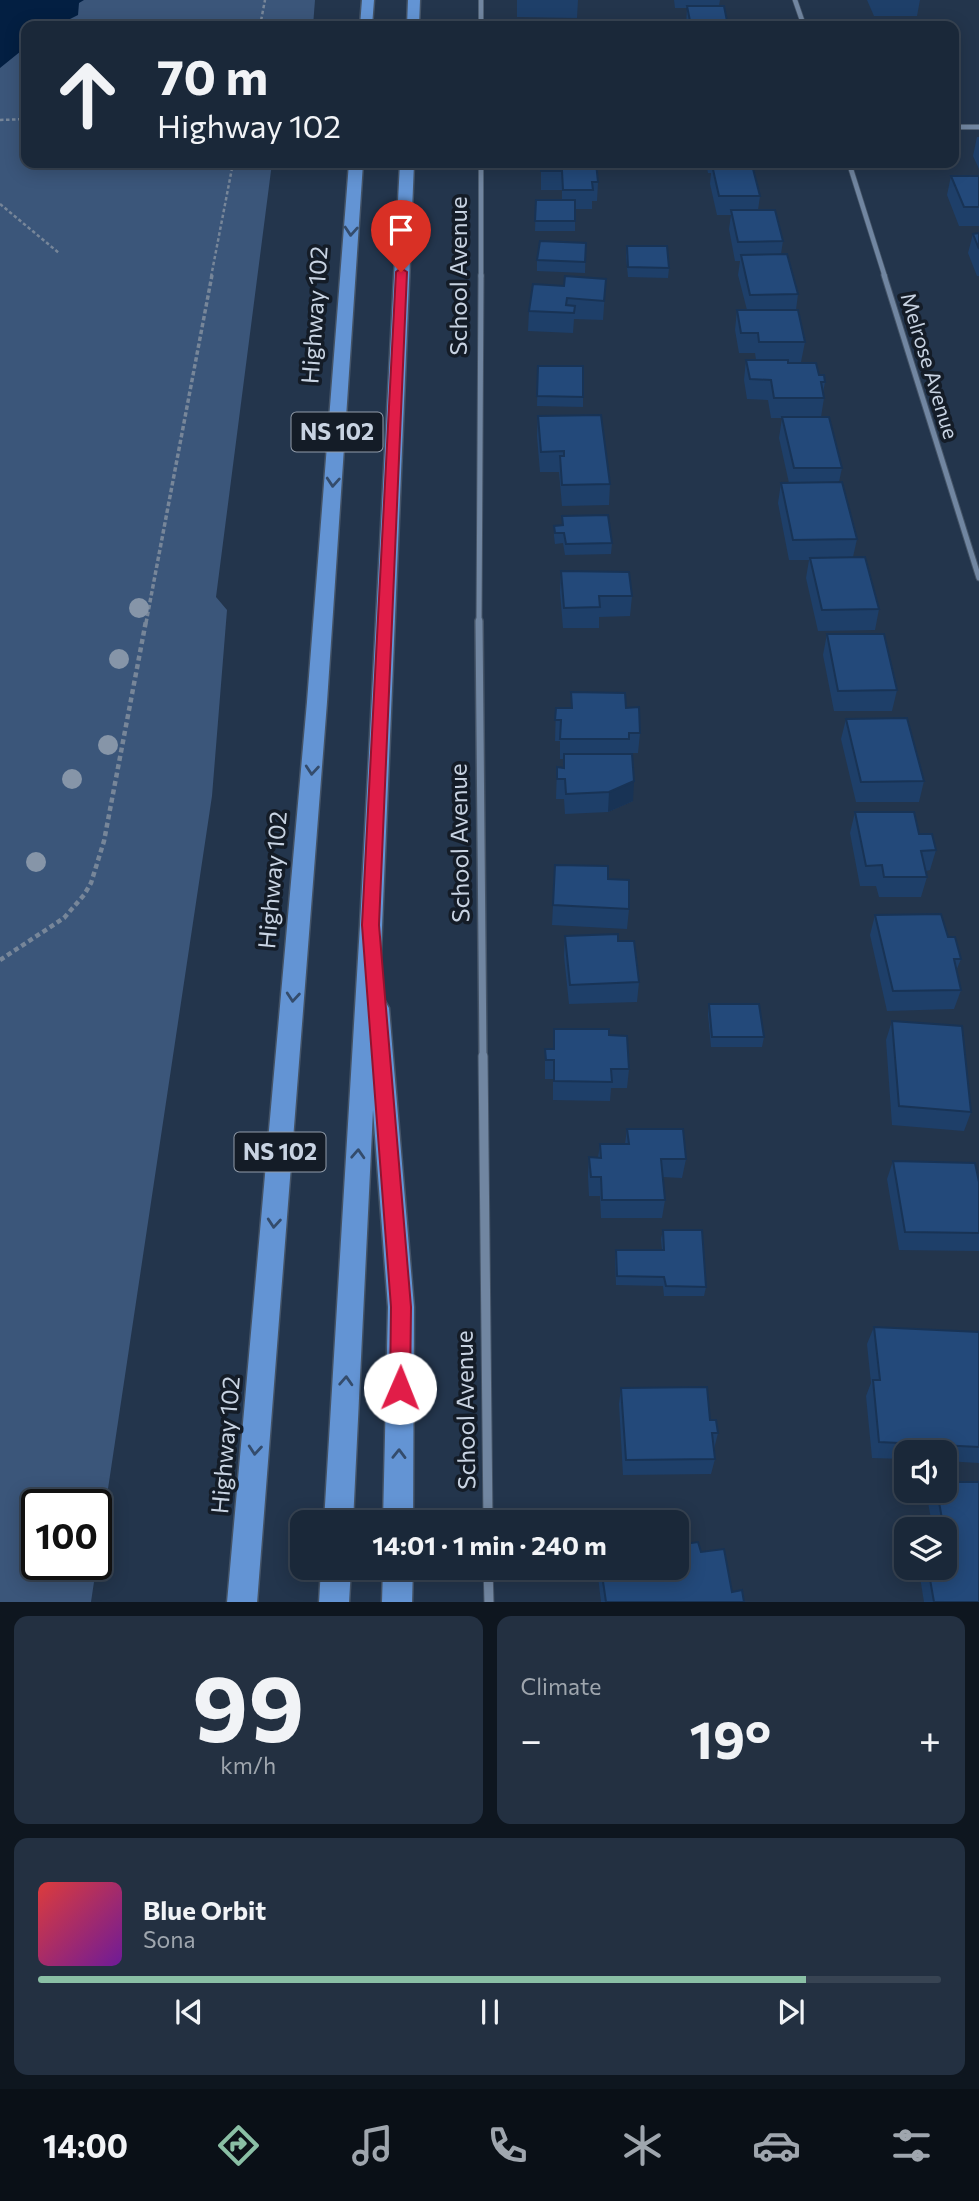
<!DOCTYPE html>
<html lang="en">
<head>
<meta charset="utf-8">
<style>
  :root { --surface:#1a2839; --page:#233041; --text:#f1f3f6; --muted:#9fa6ae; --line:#384453; --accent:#8abfa5 }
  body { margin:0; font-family:Commissioner,sans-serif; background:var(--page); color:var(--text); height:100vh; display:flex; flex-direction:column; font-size:26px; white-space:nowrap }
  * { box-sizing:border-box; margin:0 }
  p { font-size:23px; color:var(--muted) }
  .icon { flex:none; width:38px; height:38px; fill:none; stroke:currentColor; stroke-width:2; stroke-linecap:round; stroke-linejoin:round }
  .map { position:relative; height:1602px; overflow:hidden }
  .side { display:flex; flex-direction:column; gap:14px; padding:14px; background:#0e161f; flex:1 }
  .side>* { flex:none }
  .top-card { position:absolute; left:21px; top:21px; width:938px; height:147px; border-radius:14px; box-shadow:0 4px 18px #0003,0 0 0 2px var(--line); background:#1a2839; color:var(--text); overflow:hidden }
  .buttons { position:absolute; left:894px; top:1440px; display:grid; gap:14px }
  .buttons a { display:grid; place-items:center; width:63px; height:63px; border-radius:14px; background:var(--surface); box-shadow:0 4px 18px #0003,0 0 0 2px var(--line); font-size:35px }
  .speed { position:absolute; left:21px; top:1489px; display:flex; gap:14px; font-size:35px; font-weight:700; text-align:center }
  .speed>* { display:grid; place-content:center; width:91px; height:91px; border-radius:50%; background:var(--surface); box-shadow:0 4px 18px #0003,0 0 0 2px var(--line); line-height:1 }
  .speed .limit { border:4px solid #111; border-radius:10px; background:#fff; color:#111 }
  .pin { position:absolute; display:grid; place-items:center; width:60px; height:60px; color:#fff; margin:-72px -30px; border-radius:50% 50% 50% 0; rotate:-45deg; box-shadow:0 0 7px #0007 }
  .pin .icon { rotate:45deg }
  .me { position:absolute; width:77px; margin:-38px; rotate:1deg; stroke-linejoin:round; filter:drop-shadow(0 0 5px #0008) }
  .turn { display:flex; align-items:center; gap:24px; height:147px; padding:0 21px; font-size:32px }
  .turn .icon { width:91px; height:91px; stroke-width:2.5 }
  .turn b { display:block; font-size:49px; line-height:60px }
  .big { font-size:52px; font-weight:700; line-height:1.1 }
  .side .tile { flex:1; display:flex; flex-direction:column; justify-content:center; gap:10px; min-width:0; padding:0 24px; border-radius:14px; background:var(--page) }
  .side .dial { align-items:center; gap:0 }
  .dial b { font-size:91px; line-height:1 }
  .song { display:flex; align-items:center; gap:21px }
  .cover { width:84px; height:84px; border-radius:10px; background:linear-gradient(135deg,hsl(0 70% 55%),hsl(280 70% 35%)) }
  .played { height:7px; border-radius:4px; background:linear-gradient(90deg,var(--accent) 85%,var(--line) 85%) }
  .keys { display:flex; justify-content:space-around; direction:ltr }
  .heat { display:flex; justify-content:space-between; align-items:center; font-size:38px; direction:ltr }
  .side .tiles { flex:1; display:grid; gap:14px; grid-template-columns:1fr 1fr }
  .tile:last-child { grid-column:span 2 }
  .trip { position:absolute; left:290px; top:1510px; width:399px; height:70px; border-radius:14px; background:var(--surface); box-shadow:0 4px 18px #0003,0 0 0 2px var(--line); font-weight:700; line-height:70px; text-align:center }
  .tabs { display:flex; height:112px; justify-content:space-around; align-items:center; background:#0a1017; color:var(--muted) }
  .tabs .icon { width:49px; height:49px }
  .tabs .selected { color:var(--accent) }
  .tabs b { font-size:32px; color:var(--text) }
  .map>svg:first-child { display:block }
</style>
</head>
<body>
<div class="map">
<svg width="979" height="1603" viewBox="0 0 979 1603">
  <rect width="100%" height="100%" fill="#23354c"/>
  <!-- green -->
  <path fill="#3b567a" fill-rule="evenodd" d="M0 0H315L313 26H26V163H272L216 597 227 610 212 796 91 1602 0 1603ZM37 1505H96V1564H37Z"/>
  <!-- water -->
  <path fill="#031f42" d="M0 0H84L79 3 78 15 56 26H26V47L0 68Z"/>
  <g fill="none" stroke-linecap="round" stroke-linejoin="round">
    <defs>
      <path id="minor-far3" d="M481 0V26
        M795 0 804 26
        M954 127H979
        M849 163 885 277
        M481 277V163"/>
      <path id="minor-far2" d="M884 275 979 578
        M479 623 481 275"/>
      <path id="minor-far1" d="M479 621 483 1058"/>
      <path id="minor" d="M483 1056 488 1522
        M488 1568 489 1603"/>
      <path id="motorway" d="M362 0H374L372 26H360Z
        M408 0H420L419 26H407Z
        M349 163H363L327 702 257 1603H227L307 702Z
        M400 163H414L379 999 385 1001 389 1008 414 1307 413 1522H383L388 1307 373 1110 353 1522H324L360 925Z
        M321 1568H351L349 1603H319Z
        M383 1568H413L412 1603H382Z"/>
    </defs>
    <!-- minor-far3 casing -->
    <use href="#minor-far3" stroke="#445366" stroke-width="6"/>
    <!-- minor-far2 casing -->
    <use href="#minor-far2" stroke="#445366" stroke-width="7"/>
    <!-- minor-far1 casing -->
    <use href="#minor-far1" stroke="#445366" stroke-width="10"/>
    <!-- minor casing -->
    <use href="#minor" stroke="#445366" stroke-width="11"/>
    <!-- motorway casing -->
    <use href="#motorway" stroke="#445366" stroke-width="3"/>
    <!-- path-far2 -->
    <path stroke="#778699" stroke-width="2.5" stroke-dasharray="3.5 2.5" stroke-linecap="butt" d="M260 26 265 0
      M0 120 26 119
      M0 204 59 253
      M211 277 233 163"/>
    <!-- path-far1 -->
    <path stroke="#778699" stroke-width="3.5" stroke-dasharray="4.5 2.5" stroke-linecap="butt" d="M146 623 212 275"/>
    <!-- path -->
    <path stroke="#778699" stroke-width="4.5" stroke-dasharray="5 3.5" stroke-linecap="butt" d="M0 960 64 918 84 895 91 883 104 841 146 621"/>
    <!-- minor-far3 -->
    <use href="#minor-far3" stroke="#7186a1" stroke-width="4.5"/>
    <!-- minor-far2 -->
    <use href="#minor-far2" stroke="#7186a1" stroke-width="5"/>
    <!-- minor-far1 -->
    <use href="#minor-far1" stroke="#7186a1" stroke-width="7"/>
    <!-- minor -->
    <use href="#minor" stroke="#7186a1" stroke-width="9"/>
    <!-- motorway -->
    <use href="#motorway" fill="#6394d4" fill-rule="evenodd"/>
  </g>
  <!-- trees -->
  <g fill="#8695a8">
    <circle cx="139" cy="608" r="10"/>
    <circle cx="119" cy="659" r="10"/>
    <circle cx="108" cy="745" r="10"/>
    <circle cx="72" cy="779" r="10"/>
    <circle cx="36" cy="862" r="10"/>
  </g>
  <!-- wall -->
  <path fill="#1e3f69" d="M517 0H578L577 18 517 17Z
    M674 0H720L719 6 728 26H686L687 8H675Z
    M867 0H920L917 16H874Z
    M977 137H979V169L973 156Z
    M547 163H600H596L598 182 597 201H592V209H575V231H535L536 200H562V190H541V164Z
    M706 163H748V165L760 196 758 210 783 241 781 254 798 294 796 310 805 342 801 362H788V363L819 375 825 382 823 393 824 398 821 417 842 468 839 482 857 539 853 557 879 609 875 630 818 631 806 578 809 560H789L778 503 781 483H789L779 438 782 418H771L768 400 747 399 744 380 746 360H756L755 353H739L735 330 737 310H747L738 275 740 261H735L729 229 731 215H717L710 184 711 173H708Z
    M951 176H979V226H959L947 195Z
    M979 233V276H977L968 253 973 234Z
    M586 243 585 273 537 271V260Z
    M627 246 669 268 668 278 628 277 626 256Z
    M606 279 603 320 574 319 573 333 528 331 529 311 564 286Z
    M538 366 583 397V407L537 406Z
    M538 416 610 484 609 505 562 506 559 472H540L537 436Z
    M562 516 612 543 611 554 565 555 563 543 555 544 554 536V526L562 525Z
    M561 571 632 596 630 616 599 617V628H563L560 592Z
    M827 634 897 690 892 711H834L823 655Z
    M571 692 626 708 640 733 638 753H628L633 801 608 812 565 814 564 799H556L557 767 563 768V759H560V741H555L556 708H571Z
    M846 719 924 781 919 802H856L841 739Z
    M855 812 919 834 936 850 930 870 926 871 927 877 921 897H879L876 886H860L850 833Z
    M555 865 608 879 629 909 627 929 552 925Z
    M875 915 948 937 961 959 956 971 961 990 954 1009 887 1011 870 935Z
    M565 936 618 941 639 982 637 1002 569 1004 564 956Z
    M709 1004 764 1037 762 1047H711L708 1014Z
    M892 1021 971 1112 964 1131 892 1125 886 1040Z
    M554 1029 609 1035 629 1069 627 1088H611L610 1101 553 1100V1079H545V1049H553Z
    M627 1129 686 1159 682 1178 663 1177 665 1200 662 1218H601L600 1196H589L588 1176 589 1157 598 1158 600 1144H625Z
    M893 1161 979 1182V1251L899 1250 887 1179Z
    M663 1230 706 1287 704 1296H664L663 1286 616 1285 615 1259 616 1250H662L661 1239Z
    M874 1327 979 1332V1463L945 1461V1452H906V1459L872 1458 866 1396 871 1383 867 1344Z
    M621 1388 710 1420 718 1433 714 1449 715 1459 711 1474 623 1475 619 1404Z
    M931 1491H945L979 1602H924L919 1571 920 1568H945V1530H933L927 1497Z
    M701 1552 732 1592 744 1602H601L597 1568H677Z"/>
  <!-- shaded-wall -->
  <path fill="#183355" d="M634 781 633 801 608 812 609 792Z"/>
  <!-- building -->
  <path fill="#23497a" stroke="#183355" stroke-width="2" d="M687 6H724L728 26H691Z
    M913 21 916 26H882L880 22Z
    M529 22H567V26H529Z
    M548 163H596L598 182H592L593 190H563L562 171H541V164Z
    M712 165H752L760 196H719Z
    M951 176H979V207H964Z
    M536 200H575V221H535Z
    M731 210H775L783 241 738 242Z
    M979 233V249L973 234Z
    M540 241 586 243 585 262 537 260Z
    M627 246H667L669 268 628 267Z
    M787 254 798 294 750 295 741 255Z
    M565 276 606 279 604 301 567 298 566 305 575 306 574 313 529 311 533 284 564 286Z
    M737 310H798L805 342H759L758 333H741Z
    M746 360H788V363H816L819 375H824L825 382H821L824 398H774L771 380 750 379Z
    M538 366H583V397L537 396Z
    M601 415 610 484 562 485 560 456H564V451L541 452 538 416Z
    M782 417H829L842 468H794Z
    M842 482 857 539 793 540 781 483Z
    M608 515 612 543 566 544 564 533H555L554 526 563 525 562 516Z
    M865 557 879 609 822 610 810 558Z
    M561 571 629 572 632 596H599L600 607 564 608Z
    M827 634H884L897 690 838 691Z
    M571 692 625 693 626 708 639 707 640 733H629V739H560L561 720H555L556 708H572Z
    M907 718 924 781 861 782 846 719Z
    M564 754H632L634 781 609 792 566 794 565 779H557V767L564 768Z
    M855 812H914L919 834H932L936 850 921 851 927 877H884L882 865 866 866Z
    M555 865 608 866V879L629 880V909L553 905Z
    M941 914 948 937H955L961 959H954L961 990 893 991 875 915Z
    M618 934V941H634L639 982 570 985 565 936Z
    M709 1004H759L764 1037H712Z
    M892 1021 962 1026 971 1112 899 1106Z
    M554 1029H609V1035L627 1036 629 1069H611L612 1082 554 1081V1060H546L545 1049H554Z
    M627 1129H683L686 1159H661L665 1200H602L601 1177H591L589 1157 601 1158 600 1144H629Z
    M893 1161 975 1163 979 1182V1233L905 1232Z
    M663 1230H702L706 1287 666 1286 664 1277 617 1276 616 1250H664Z
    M874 1327 979 1332V1447L879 1442 873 1380H880Z
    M707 1387 710 1420H716L718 1433H712L715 1459 626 1460 621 1388Z
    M945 1482H979V1602H934L928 1568H945V1556H948L945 1537V1530H944L937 1491H945Z
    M698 1542 701 1552 724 1549 732 1592 742 1590 744 1602H606L601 1568H677V1545Z"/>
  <!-- one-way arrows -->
  <defs><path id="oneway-chevron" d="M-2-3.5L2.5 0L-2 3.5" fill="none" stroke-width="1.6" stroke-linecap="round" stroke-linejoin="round" transform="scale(1.75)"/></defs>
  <g stroke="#344c6c">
    <use href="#oneway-chevron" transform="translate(351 231) rotate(94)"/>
    <use href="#oneway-chevron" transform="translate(333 482) rotate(94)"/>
    <use href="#oneway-chevron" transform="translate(312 770) rotate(95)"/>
    <use href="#oneway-chevron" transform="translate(293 997) rotate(95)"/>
    <use href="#oneway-chevron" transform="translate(358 1154) rotate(-87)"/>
    <use href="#oneway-chevron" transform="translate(274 1223) rotate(95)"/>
    <use href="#oneway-chevron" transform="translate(346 1381) rotate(-87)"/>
    <use href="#oneway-chevron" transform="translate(255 1450) rotate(95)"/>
    <use href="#oneway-chevron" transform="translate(399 1454) rotate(-89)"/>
  </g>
  <!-- route -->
  <path fill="#e11d48" stroke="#92132f" stroke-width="2" d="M401 268 407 272 379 925 411 1307 410 1388 407 1395 400 1398 393 1395 390 1388 391 1307 362 925 396 272Z"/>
  <g text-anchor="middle" stroke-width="7" stroke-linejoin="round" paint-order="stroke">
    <!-- far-street labels -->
    <g font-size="21" fill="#c8d3e2" stroke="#141c27">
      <text transform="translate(929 366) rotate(73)" y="7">Melrose Avenue</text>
    </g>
    <!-- shield labels -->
    <g fill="#141c27" stroke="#929caa" stroke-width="2">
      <rect x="291.5" y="412.5" width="91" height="39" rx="5"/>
      <rect x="234.5" y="1132.5" width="91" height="39" rx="5"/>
    </g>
    <g font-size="23" font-weight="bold" fill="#c8d3e2">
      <text x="337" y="440">NS 102</text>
      <text x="280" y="1160">NS 102</text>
    </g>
    <!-- street labels -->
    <g font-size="24" fill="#c8d3e2" stroke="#141c27">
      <text transform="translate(459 276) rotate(-90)" y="8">School Avenue</text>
      <text transform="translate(315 315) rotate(-86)" y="8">Highway 102</text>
      <text transform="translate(460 843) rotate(-91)" y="8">School Avenue</text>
      <text transform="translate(273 880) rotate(-85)" y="8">Highway 102</text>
      <text transform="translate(466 1410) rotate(-91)" y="8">School Avenue</text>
      <text transform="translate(226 1445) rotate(-85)" y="8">Highway 102</text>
    </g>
  </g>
</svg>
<div class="buttons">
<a><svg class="icon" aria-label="sound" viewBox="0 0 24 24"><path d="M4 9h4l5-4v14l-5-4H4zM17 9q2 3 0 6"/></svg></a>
<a><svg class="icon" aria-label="layers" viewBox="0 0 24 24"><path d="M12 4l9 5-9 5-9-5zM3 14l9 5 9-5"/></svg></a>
</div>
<div class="speed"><div class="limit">100</div></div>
<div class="pin" style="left:401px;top:272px;background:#d93025"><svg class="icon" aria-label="arrive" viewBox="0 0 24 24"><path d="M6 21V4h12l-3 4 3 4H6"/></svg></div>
<svg class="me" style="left:400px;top:1388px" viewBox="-20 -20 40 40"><circle r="19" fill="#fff"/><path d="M0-13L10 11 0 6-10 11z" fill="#e11d48"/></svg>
<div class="trip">14:01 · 1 min · 240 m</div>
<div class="top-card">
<div class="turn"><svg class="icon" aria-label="ahead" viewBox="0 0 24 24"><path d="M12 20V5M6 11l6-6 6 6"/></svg><div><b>70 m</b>Highway 102</div></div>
</div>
</div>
<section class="side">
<div class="tiles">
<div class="tile dial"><b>99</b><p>km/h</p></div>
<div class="tile"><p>Climate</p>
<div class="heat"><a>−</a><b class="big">19°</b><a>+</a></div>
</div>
<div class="tile">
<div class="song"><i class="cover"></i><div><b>Blue Orbit</b><p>Sona</p></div></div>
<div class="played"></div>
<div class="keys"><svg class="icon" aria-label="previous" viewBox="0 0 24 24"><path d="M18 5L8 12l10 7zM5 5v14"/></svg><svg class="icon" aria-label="pause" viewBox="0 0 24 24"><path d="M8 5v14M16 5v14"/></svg><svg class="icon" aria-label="next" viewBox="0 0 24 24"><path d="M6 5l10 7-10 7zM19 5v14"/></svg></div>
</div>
</div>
</section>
<nav class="tabs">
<b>14:00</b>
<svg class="icon selected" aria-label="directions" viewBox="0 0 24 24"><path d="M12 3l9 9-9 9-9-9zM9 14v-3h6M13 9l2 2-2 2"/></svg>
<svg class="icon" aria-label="music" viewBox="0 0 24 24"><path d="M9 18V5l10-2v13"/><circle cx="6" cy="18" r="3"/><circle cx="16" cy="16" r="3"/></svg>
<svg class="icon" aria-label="phone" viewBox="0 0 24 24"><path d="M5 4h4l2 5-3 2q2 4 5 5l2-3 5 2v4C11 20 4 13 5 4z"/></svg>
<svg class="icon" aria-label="climate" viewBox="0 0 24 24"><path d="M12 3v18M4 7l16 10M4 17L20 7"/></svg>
<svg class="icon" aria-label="car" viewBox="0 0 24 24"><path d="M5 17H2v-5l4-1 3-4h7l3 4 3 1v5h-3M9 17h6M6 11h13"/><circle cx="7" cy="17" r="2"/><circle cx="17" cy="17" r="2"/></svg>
<svg class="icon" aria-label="filters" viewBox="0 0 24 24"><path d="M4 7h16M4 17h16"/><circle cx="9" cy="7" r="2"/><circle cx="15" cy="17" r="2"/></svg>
</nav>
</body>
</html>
